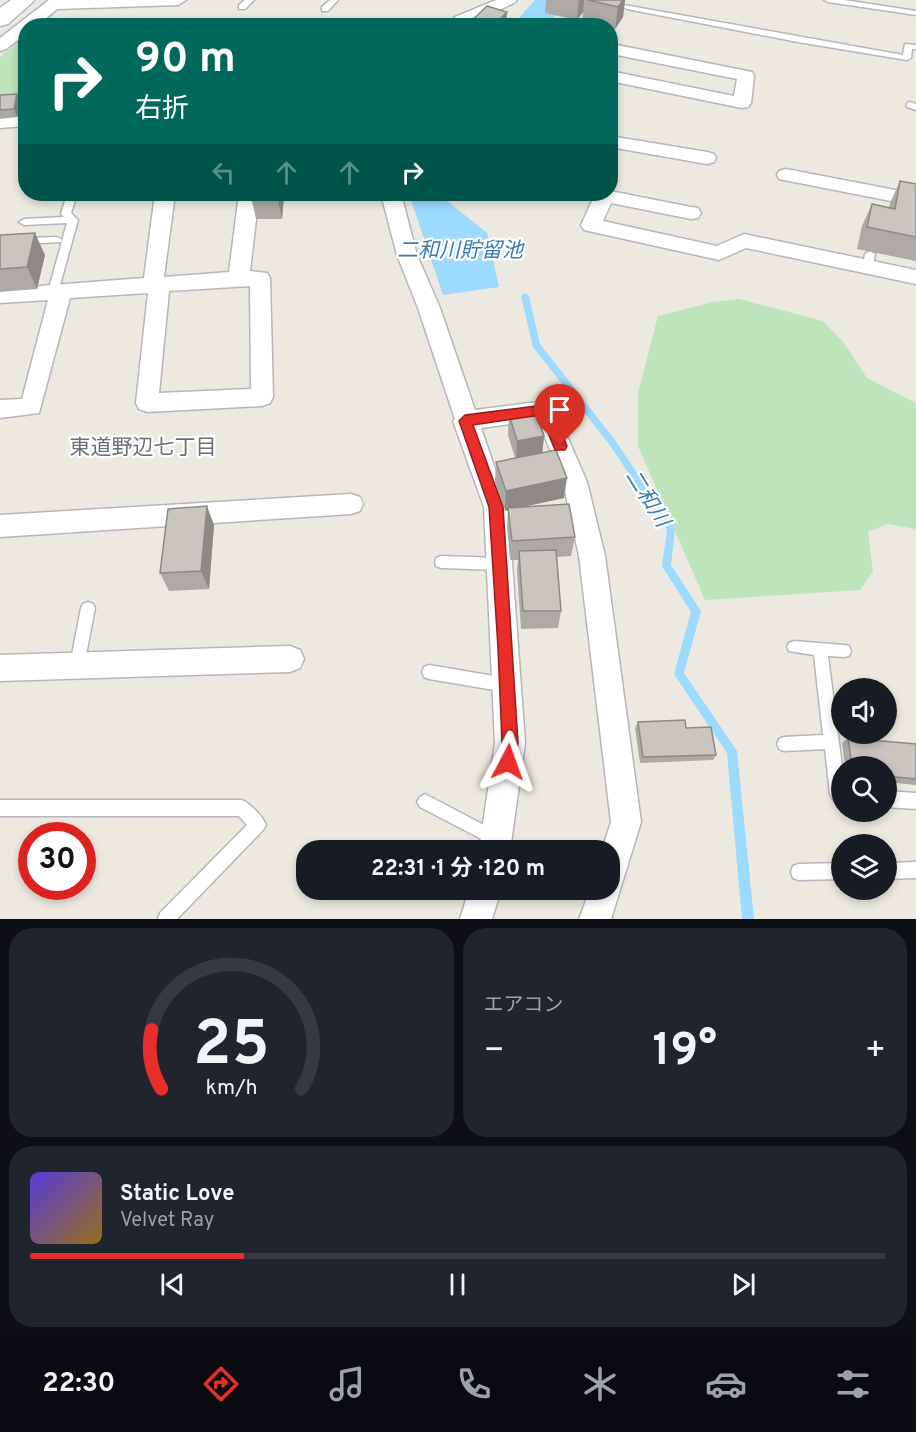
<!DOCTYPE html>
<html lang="ja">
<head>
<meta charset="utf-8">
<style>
  :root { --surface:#171b24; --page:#20242c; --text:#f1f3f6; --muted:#9ea1a6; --line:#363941; --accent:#e92d29 }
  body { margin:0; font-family:Overpass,"Noto Sans JP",sans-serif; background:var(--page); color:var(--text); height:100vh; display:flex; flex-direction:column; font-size:22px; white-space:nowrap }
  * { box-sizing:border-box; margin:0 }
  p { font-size:20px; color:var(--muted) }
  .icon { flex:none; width:33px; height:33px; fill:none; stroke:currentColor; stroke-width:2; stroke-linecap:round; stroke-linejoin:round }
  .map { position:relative; height:919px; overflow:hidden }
  .panel { display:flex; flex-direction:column; gap:9px; padding:9px; background:#0d0f14; flex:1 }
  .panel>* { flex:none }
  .top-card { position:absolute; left:18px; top:18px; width:600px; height:183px; border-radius:24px; box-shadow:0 3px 9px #0003; background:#00695c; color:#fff; overflow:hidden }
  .tools { position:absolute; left:831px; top:678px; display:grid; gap:12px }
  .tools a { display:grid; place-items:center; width:66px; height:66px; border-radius:50%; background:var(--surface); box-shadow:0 3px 9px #0003; font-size:30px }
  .speed { position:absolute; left:18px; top:822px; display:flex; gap:12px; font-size:30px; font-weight:700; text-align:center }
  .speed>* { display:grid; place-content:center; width:78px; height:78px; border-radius:50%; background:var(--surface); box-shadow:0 3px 9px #0003; line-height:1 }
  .speed .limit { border:9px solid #d22; background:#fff; color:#111 }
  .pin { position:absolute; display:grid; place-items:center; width:51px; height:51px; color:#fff; margin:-62px -26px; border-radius:50% 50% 50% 0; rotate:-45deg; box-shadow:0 0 6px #0007 }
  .pin .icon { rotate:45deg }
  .me { position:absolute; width:66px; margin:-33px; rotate:4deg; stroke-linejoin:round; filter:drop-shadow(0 0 4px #0008) }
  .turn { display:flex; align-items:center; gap:21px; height:126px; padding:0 18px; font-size:27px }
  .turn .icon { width:78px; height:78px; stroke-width:2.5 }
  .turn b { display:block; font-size:42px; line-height:51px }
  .lanes { display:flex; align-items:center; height:57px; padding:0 18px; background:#0003; justify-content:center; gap:30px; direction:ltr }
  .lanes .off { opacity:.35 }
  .big { font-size:45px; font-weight:700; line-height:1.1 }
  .panel .widget { flex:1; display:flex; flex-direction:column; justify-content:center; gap:9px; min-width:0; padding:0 21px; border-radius:24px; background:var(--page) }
  .panel .dial { align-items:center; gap:0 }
  .dial svg { height:156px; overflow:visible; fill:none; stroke:var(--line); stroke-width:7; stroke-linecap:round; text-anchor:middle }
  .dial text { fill:var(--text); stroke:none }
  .song { display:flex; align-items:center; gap:18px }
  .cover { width:72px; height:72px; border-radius:9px; background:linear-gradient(135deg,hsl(250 70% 55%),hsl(40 70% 35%)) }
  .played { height:6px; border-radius:3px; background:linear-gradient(90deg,var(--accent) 25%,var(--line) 25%) }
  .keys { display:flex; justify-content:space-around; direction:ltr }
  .heat { display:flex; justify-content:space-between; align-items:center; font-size:33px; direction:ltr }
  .panel .tiles { flex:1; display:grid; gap:9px; grid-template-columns:1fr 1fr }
  .widget:last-child { grid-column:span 2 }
  .trip { position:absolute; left:296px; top:840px; width:324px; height:60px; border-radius:24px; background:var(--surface); box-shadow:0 3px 9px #0003; font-weight:700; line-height:60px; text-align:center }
  .tab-bar { display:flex; height:96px; justify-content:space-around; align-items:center; background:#090b0e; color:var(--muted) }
  .tab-bar .icon { width:42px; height:42px }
  .tab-bar .selected { color:var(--accent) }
  .tab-bar b { font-size:27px; color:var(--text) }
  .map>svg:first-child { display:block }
</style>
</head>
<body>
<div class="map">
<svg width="916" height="919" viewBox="0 0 916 919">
  <rect width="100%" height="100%" fill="#ece9e0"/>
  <!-- green -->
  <path fill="#bee4bb" d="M22 39H25V101L0 102V57Z
    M739 299 823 321 844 343 867 378 916 403V529L887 524 868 532 873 572 860 590 705 600 638 446V393L658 316 713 302Z"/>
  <!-- water -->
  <path fill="#9ddaff" d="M409 194H443L446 200 487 233 499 287 443 295Z"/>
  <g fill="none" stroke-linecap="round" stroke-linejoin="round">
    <!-- stream -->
    <path fill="#9ddaff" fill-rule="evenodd" d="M525 293 529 296 540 344 615 440 675 529 671 565 701 611 684 673 737 751 754 919H742L727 753 674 674 691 612 662 566 667 530 609 444 533 347 521 296Z"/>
    <!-- river -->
    <path fill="#9ddaff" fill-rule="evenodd" d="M535 0H568L546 26H512Z"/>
    <defs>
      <path id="lane" d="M245 0H254L245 9H239V5Z
        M330 0H338L328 11H322V7Z
        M824 0H844L916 11V15L828 2Z
        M624 5 903 55 905 44 916 45V49H912L911 58 907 60 798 42 627 9 623 7Z
        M910 102 916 104V110L907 107V103Z
        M67 194H77L71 213 78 220 58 292 53 296 48 292 67 223 24 225 19 222 24 219 64 217 61 214Z
        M57 237 62 240 61 242 0 245V239Z
        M870 251 875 254 873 267 868 271 863 267 865 254Z
        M441 556 500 558 505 560 506 564 505 568 500 570 441 568 436 566 435 562 436 558Z
        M88 602 93 604 95 608 84 665 82 670 77 672 72 670 70 665 81 608 83 604Z
        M794 641 844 645 849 646 851 651 849 656 844 657 828 656 842 766V802L833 799 830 794 825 749 784 751 779 749 777 744 779 739 784 737 823 735 814 655 789 651 787 647 789 643Z
        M429 665 506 678 511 680 513 685 511 690 506 692 429 679 424 677 422 672 424 667Z
        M886 791 916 793V809L886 807Z
        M425 794 499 833 502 838 499 843 494 846 489 843 420 807 417 802 420 797Z
        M0 800H242C251 804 262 816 266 825L263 830 177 919H158L160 913 247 825 239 816H0Z
        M916 862V878L886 879V863Z
        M842 863V879L799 880 793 878 791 872 793 866 799 864Z"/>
      <path id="street" d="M49 0H186L178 5 57 9 37 26H26V34L6 49 0 51V38Z
        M496 0H517L514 3 465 26H447L455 17Z
        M617 45 752 72 754 76 751 103 748 107 742 108 610 81V71L734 96 737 79 617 55 610 56V46Z
        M26 116V126L0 128V118Z
        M610 136 707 152 714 154 716 158 714 162 707 164 610 147Z
        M786 169 916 194V206L779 179 777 175 779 171Z
        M610 191 691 207 698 208 701 213 698 218 691 219 611 203 603 221 717 246 744 234 916 270V284L746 248 719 260 584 230 581 225 593 199 589 198 587 194H610Z
        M155 194H175L164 277 229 272 239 194H259L250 271 267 273 270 278 273 397 270 403 262 406 147 412 139 409 136 403 148 293 70 298 39 413 0 418V400L22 399 48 300 0 303V289L144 278ZM250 286 251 389 159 393 169 291Z
        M381 194H401L417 255 440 308 475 410 545 401 553 404 587 482 605 556 641 822 611 919H579L590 890H609V850H602L611 822 579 556 563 482 538 420 481 428 508 507 525 743 510 850H479L495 743 484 507 453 421 455 419 418 308 397 255Z
        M351 494 360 497 363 504 360 511 351 514 0 537V515Z
        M290 646 300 650 304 659 300 668 290 672 0 681V655Z
        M469 890H501L492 919H460Z"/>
      <path id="secondary" d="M11 0H35L8 24 0 26V8Z"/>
    </defs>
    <!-- lane casing -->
    <use href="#lane" stroke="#b3b7bb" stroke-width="3"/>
    <!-- street casing -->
    <use href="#street" stroke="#b3b7bb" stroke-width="3"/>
    <!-- secondary casing -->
    <use href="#secondary" stroke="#b4b8bd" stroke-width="3"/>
    <!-- lane -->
    <use href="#lane" fill="#fff" fill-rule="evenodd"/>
    <!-- street -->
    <use href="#street" fill="#fff" fill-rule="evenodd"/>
    <!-- secondary -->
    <use href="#secondary" fill="#fff" fill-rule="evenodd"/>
  </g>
  <!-- wall -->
  <path fill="#ada9a4" d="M546 0H625L623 17 615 29 610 28V26H601L582 21 583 12 577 20 545 13Z
    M0 95 21 102 17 117 0 119Z
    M900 181 916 184V261L857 249 862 226 872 204 889 208 890 203Z
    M284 196 282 219H256L251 197Z
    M0 235 45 255 37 289 0 292Z
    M509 414 544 436 542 453 564 498 519 507 575 537 571 556 557 557 561 611 558 628 521 629 517 570 518 560H510L507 527 508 510 505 511 495 482 496 462 515 458 508 435Z
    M214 525 209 589 169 591 160 573Z
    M638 722 686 728 716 755 713 760 640 763 635 728Z
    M848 738 916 744V785L886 782V766H845L842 743Z"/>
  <!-- shaded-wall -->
  <path fill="#8d8a86" d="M579 0H584L583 12 577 20Z
    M623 0H625L623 17 615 29 618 7Z
    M507 12 506 26H493Z
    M17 94 21 102 17 117 14 109Z
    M278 194H284V196L282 219 277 196Z
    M35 233 45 255 37 289 27 267Z
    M544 436 542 456 516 461 517 441Z
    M567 478 564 498 505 511 506 491Z
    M207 506 214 525 209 589 201 571Z"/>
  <!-- building -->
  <path fill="#c9c5bf" stroke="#8d8a86" stroke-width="1.5" d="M588 0H623L618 7Z
    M487 6 507 12 493 26H466Z
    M17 94 14 109 0 110V95Z
    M900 181 916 184V237L867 227 872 204 895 209Z
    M252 194H278L277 196 251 197Z
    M35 233 27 267 0 269V235Z
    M535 410 544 436 517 441 509 414Z
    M556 450 567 478 506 491 496 462Z
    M569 504 575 537 512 541 508 508Z
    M207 506 201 571 160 573 168 509Z
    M556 550 561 611H523L519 551Z
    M685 720 686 728 711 727 716 755 643 757 638 722Z
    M848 738 916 744V779L886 776V766H852Z"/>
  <!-- route -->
  <path fill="#e92d29" stroke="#971d1b" stroke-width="1.5" d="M545 405 552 410 567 446 565 450H555L541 415 473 425 503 507 518 743 514 768 508 771 502 768 499 762 502 743 498 648 489 507 459 421 465 415Z"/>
  <g text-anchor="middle" stroke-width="4.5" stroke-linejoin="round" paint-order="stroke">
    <!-- water labels -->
    <g font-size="21" font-style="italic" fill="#3b7bb0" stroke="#fff">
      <text x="460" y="257">二和川貯留池</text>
      <text transform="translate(648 498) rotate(58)" y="7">二和川</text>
    </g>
    <!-- neighbourhood labels -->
    <g font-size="21" fill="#6a6f73" stroke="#fff">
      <text x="143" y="454">東道野辺七丁目</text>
    </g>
  </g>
</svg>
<div class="tools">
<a><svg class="icon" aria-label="sound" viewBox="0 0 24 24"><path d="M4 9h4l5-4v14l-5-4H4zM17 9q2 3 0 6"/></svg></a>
<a><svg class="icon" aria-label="search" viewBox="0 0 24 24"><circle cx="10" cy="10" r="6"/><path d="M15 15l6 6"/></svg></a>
<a><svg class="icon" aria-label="layers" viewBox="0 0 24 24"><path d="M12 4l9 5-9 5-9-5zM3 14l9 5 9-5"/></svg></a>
</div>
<div class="speed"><div class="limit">30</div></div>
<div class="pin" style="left:560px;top:446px;background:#d93025"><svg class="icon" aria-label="arrive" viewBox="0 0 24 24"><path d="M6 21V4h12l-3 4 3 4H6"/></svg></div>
<svg class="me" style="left:508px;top:762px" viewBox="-20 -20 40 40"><path d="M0-17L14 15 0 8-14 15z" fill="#e92d29" stroke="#fff" stroke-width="4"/></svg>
<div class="trip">22:31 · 1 分 · 120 m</div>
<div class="top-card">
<div class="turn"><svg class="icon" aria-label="right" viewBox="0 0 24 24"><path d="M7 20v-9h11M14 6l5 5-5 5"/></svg><div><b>90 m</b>右折</div></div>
<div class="lanes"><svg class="icon off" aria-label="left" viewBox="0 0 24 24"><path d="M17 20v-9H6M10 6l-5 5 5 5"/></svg><svg class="icon off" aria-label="ahead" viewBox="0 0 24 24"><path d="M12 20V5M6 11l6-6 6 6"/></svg><svg class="icon off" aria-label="ahead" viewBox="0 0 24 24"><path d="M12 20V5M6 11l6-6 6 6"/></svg><svg class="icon" aria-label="right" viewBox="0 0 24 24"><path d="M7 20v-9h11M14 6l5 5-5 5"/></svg></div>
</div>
</div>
<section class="panel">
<div class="tiles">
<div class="widget dial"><svg viewBox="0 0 100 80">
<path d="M14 69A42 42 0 1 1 86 69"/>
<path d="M14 69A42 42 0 0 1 9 39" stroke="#e92d29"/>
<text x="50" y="56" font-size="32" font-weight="700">25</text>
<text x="50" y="72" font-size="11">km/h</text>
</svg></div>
<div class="widget"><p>エアコン</p>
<div class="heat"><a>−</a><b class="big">19°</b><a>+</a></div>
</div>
<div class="widget">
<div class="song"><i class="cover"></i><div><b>Static Love</b><p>Velvet Ray</p></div></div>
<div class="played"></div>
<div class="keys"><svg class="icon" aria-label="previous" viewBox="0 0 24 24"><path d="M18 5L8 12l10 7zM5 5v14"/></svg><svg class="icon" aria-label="pause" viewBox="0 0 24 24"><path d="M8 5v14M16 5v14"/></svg><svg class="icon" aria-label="next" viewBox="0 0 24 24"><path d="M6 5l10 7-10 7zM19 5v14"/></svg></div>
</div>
</div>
</section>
<nav class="tab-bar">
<b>22:30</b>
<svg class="icon selected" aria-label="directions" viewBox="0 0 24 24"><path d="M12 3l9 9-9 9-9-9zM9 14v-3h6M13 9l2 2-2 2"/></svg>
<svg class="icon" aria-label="music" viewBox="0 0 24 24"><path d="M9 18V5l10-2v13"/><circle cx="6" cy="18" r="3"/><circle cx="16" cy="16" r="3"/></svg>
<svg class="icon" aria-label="phone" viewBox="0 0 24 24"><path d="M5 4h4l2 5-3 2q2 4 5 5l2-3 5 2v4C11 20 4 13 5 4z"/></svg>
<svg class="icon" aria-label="climate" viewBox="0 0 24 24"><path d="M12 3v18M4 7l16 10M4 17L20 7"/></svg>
<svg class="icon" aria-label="car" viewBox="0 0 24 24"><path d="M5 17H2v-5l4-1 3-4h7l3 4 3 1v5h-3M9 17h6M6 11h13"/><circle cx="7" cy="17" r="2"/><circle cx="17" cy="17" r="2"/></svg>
<svg class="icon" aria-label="filters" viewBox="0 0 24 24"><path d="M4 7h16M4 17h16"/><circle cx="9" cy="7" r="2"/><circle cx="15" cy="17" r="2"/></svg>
</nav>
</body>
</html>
